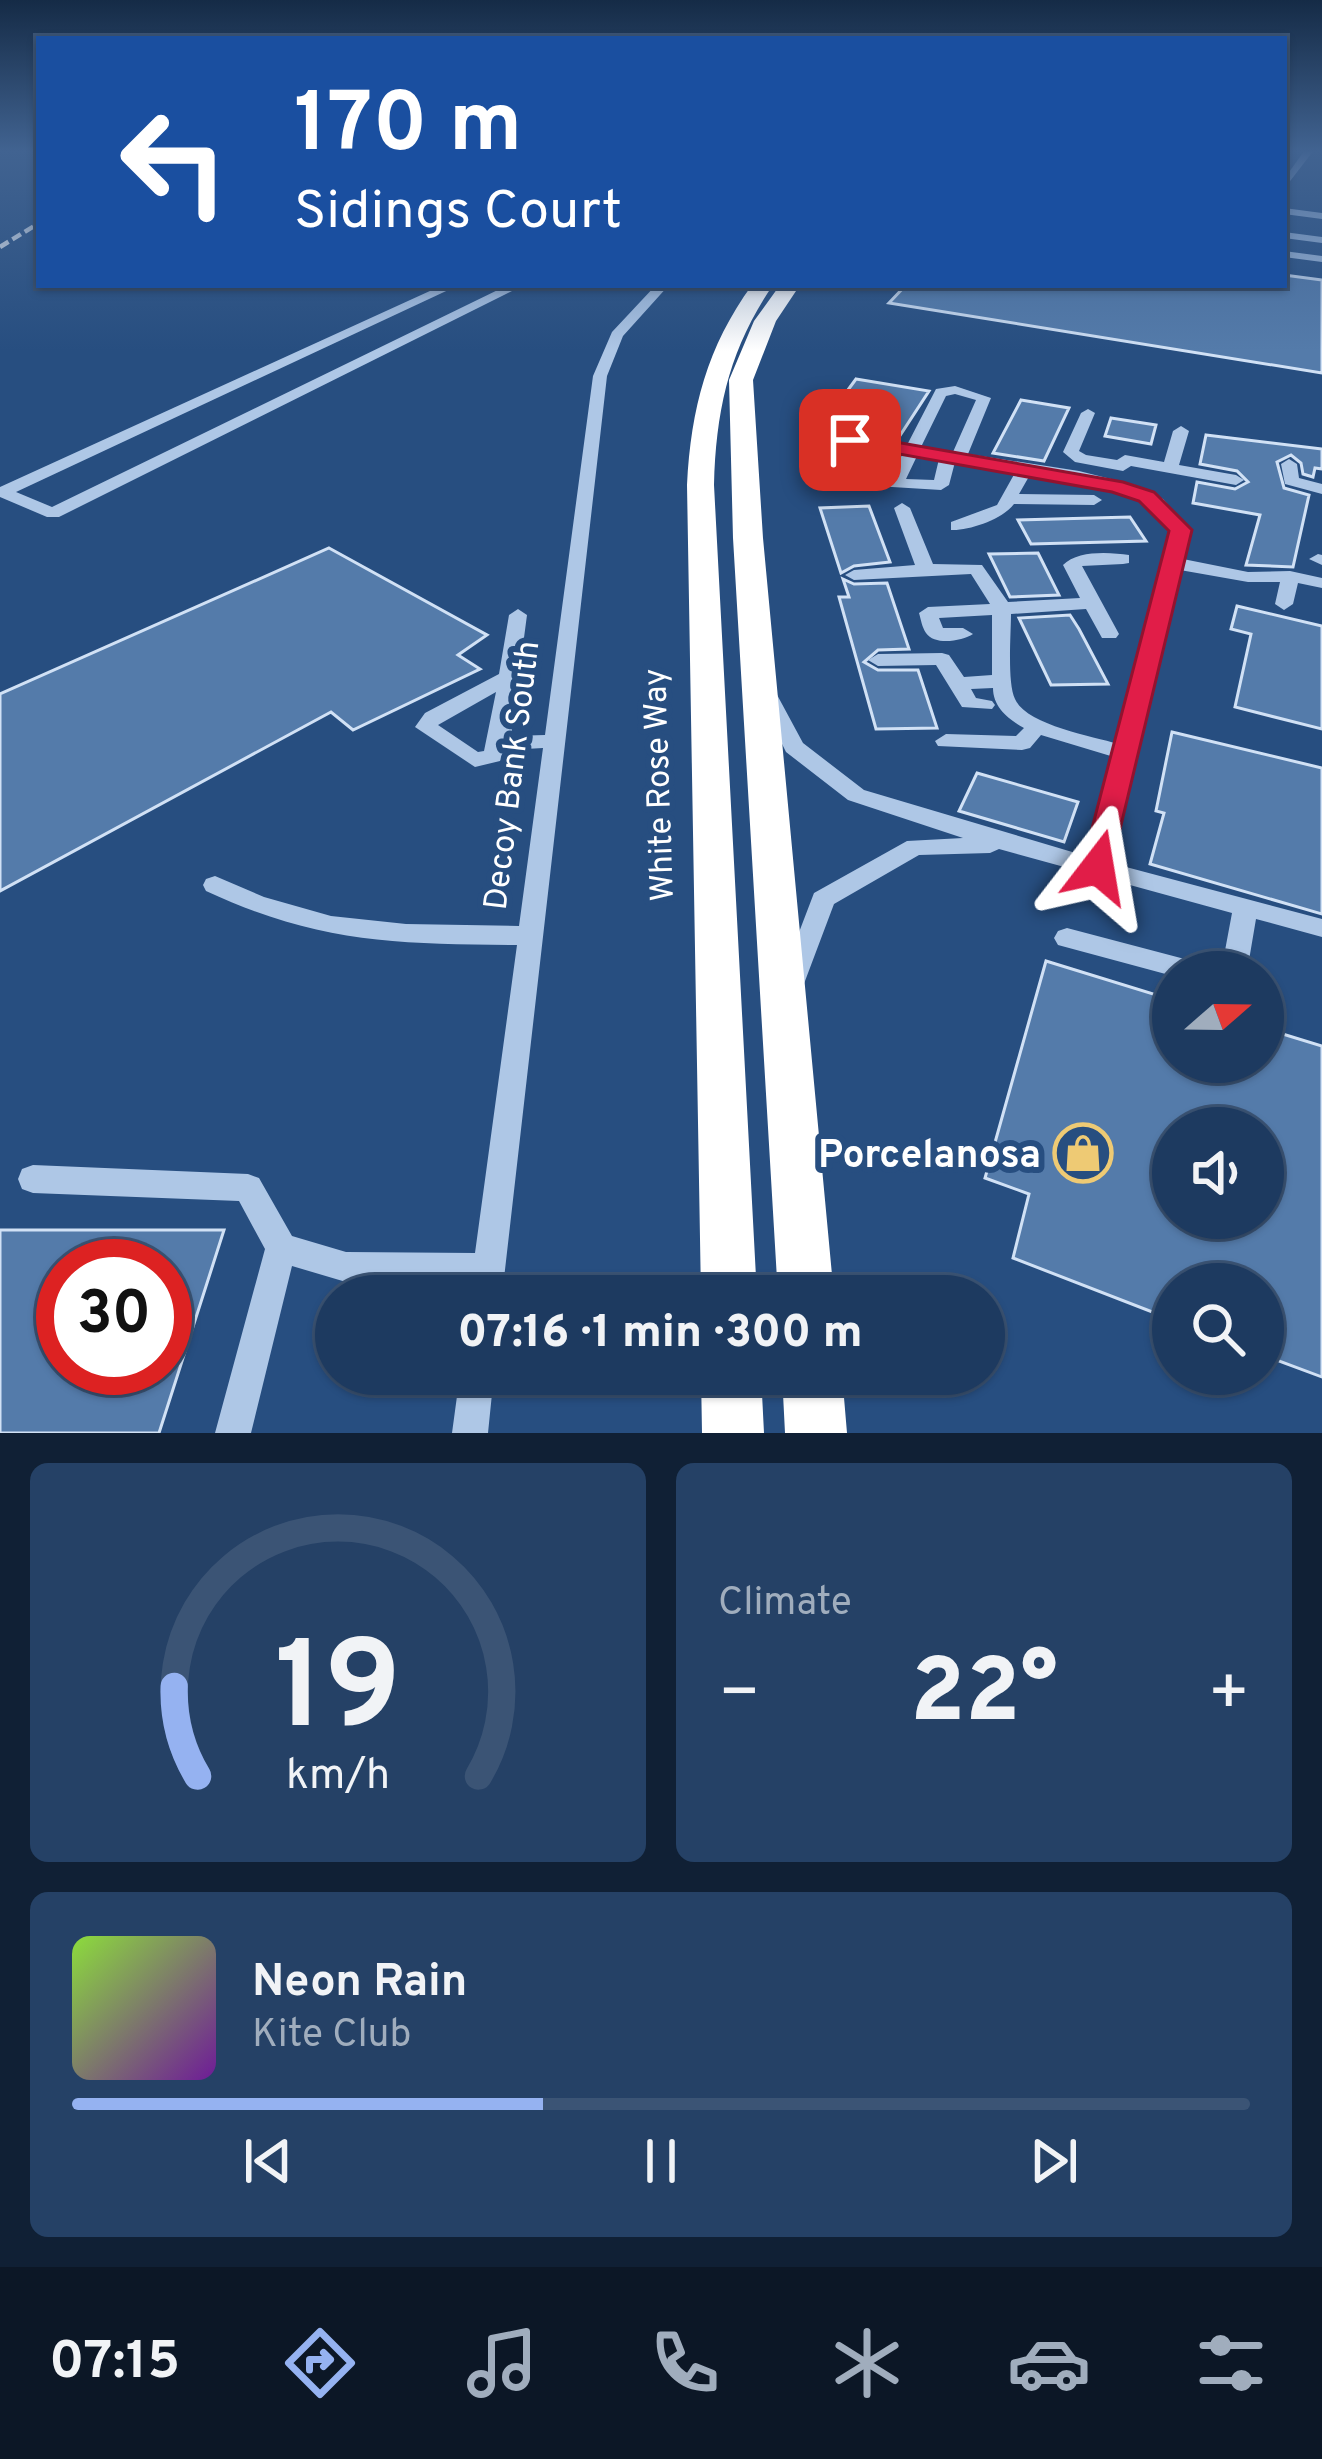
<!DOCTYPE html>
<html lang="en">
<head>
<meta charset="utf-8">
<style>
  :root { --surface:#1d3a60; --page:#254166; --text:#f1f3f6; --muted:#a0adbd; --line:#3b5475; --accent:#95b2f1 }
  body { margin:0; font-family:Overpass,sans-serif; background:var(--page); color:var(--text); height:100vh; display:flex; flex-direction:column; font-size:45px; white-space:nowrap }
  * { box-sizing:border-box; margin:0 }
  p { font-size:39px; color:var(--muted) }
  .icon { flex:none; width:66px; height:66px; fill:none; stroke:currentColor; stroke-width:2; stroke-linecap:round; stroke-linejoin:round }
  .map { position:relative; height:1433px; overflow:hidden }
  .sheet { display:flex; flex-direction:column; gap:30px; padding:30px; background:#102035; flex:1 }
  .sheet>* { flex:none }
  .banner { position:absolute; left:36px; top:36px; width:1251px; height:252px; border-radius:0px; box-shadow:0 3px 9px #0004,0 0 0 3px var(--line); background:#1a4fa0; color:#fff; overflow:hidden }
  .needle { width:78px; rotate:70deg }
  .fabs { position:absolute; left:1152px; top:951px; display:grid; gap:24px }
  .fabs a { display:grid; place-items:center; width:132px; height:132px; border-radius:50%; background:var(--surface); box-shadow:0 3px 9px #0004,0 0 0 3px var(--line); font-size:60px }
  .speed { position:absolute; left:36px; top:1239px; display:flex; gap:24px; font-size:60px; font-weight:700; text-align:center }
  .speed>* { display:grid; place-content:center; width:156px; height:156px; border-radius:50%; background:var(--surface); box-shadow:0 3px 9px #0004,0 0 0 3px var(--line); line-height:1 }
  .speed .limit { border:18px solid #d22; background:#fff; color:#111 }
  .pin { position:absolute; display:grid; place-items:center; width:102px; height:102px; color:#fff; margin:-51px; border-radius:24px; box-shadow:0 6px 18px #0006 }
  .me { position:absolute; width:132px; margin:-66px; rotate:14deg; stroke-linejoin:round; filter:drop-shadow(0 0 9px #0008) }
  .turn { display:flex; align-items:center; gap:42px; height:252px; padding:0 60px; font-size:54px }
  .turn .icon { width:156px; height:156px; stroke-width:2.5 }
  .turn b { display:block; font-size:84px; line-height:102px }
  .big { font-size:90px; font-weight:800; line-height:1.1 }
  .sheet .widget { flex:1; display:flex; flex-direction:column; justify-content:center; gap:18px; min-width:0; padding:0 42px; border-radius:18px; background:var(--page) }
  .sheet .dial { align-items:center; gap:0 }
  .dial svg { height:312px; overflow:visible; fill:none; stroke:var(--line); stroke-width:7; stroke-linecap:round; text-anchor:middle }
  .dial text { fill:var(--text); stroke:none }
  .song { display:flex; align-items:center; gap:36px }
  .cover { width:144px; height:144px; border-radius:18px; background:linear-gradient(135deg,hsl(90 70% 55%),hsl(280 70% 35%)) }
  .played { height:12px; border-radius:6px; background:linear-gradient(90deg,var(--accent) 40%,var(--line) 40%) }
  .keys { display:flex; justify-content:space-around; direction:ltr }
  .heat { display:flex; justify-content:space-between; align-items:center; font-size:66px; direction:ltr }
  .sheet .tiles { flex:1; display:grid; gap:30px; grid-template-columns:1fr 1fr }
  .widget:last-child { grid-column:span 2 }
  .trip { position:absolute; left:315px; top:1275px; width:690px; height:120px; border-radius:60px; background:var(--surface); box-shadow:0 3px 9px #0004,0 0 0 3px var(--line); font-weight:800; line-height:120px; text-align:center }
  .dock { display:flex; height:192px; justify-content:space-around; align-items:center; background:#0c1726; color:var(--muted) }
  .dock .icon { width:84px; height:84px }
  .dock .active { color:var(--accent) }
  .dock b { font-size:54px; color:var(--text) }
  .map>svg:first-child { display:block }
</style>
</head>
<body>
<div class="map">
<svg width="1322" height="1433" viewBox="0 0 1322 1433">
  <rect width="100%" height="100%" fill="#274e80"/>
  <!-- building -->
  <path fill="#547baa" stroke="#d1e1f5" stroke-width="3" fill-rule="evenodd" d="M1284 275 1322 280V373L889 303 906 285H1284Z
    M856 379 929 391 899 437 823 424Z
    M1021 400 1069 408 1044 461 993 453Z
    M1111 418 1156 425 1151 444 1105 436Z
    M1206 435 1322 449V469L1315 468 1313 477 1303 474 1301 463 1291 455 1277 462 1284 488 1309 495 1293 567 1246 565 1260 515 1193 503 1197 482 1235 489 1248 482 1237 471 1200 464Z
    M869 506 890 562 854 566 841 573 820 508Z
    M1130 517 1146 541 1031 544 1018 520Z
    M329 548 487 635 458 655 480 669 353 730 331 712 0 891V694Z
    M1038 553 1059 595 1010 597 989 554Z
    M843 579 854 584 887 583 909 649 878 650 864 662 878 670H918L937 728 876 729 839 597H849Z
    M1237 606 1322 626V729L1235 707 1251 634 1231 629Z
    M1070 615 1079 629 1108 684 1051 685 1019 618Z
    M1172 732 1322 768V914L1150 864 1164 813 1156 811Z
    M977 773 1078 802 1064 842 959 811Z
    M1046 961 1173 1000V1062H1263V1028L1322 1046V1377L1263 1355V1284H1173V1320L1013 1258 1029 1194 985 1178ZM1173 1128H1263V1218H1173Z
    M0 1230H224L159 1433H0ZM63 1266H165V1368H63Z"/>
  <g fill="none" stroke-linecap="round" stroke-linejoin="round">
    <!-- minor -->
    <path fill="#aec7e6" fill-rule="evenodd" d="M1305 150H1314L1284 189V179Z
      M1284 208 1322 213V219L1284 214Z
      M1284 232 1322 237V243L1284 238Z
      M1284 251 1322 256V262L1284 257Z
      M443 285H459L16 492 52 507 508 285H524L59 517H47L0 497V487Z
      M656 285H669L623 336 607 376 502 1296H470L471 1283 346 1282 292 1266 251 1433H215L265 1249 239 1201 33 1193 22 1189 18 1179 22 1169 33 1165 248 1174 259 1178 292 1236 346 1252 475 1253 517 945C396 944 318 943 206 891L203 885 206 879 215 876 264 897 331 916 406 924 519 926 543 748 506 750 500 761 475 767 415 727 425 713 499 674 509 615 518 609 527 615 511 736 545 735 593 376 612 332ZM496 692 484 751 478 752 438 725Z
      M955 386 991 398 968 454 1079 471 1135 485 1163 499 1190 530 1183 559 1248 572 1290 571 1322 578V588L1298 583 1293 604 1284 610 1275 604 1280 582H1248L1180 570 1111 863 1322 919V937L1256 919 1247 972H1221L1232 913 999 849 990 853 919 855 834 904 802 989 793 992 784 989 780 982 814 893 907 841 963 838 848 800 786 752 758 695 761 691H775L803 743 864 790 1089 857 1114 757 1041 735 1030 748 1022 750 938 746 935 741 946 734 1016 736 1024 728C1008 719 993 707 993 688L971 689 976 698 992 701 995 705 992 709 962 707 936 665 878 666 868 660 878 654 942 653 949 655 964 677 992 675V615L939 618 943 628H963L973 634C962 641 935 646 926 633 922 627 921 620 919 613L928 607 990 604 971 574 854 580 845 575 854 570 915 565 894 508 902 503 910 508 933 564 982 565 1008 602 1080 598 1063 565C1077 550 1110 552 1129 555V563L1123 564 1082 566 1119 634 1116 638H1102L1086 609 1011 614C1011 634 1007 682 1015 699 1026 725 1092 736 1118 744L1172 530C1135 485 1086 481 1031 473L1019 494 1094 495 1102 500 1094 505 1014 504C1003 519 969 531 951 530V522L997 505 1016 471 955 462 949 485 941 490 843 484 827 443 830 440 849 435 907 445 936 389ZM955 394 976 400 953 452 921 447 946 396ZM849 445 903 453 890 478 855 476 844 446ZM917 456 939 459 934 480 906 479Z
      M1088 409 1095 413 1079 451 1086 455 1117 460 1125 455 1164 462 1173 431 1181 426 1189 431 1179 465 1236 475 1244 480 1236 485 1131 466 1123 471 1075 462 1063 452 1081 413Z
      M1289 459 1297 464 1299 478 1322 484V494L1285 484 1281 464Z
      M1318 554 1322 555V565L1309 559Z
      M1067 928 1196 962 1205 965 1209 972H1173V976L1058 945 1054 938 1058 931Z
      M460 1374H494L488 1433H452Z"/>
    <!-- highway -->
    <path fill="#fff" fill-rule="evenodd" d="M752 285H773C730 348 716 408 714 485L757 1296H701L687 485C691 408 707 347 752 285Z
      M780 285H800L776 321 753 380 763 538 834 1296H778L733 538 729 380 754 321Z
      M701 1374H761L764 1433H702Z
      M782 1374H842L847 1433H785Z"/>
    <!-- rail -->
    <path stroke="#fff" stroke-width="4.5" stroke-dasharray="10 4.5" stroke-linecap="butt" d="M0 247 39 223"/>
  </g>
  <!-- sky -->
  <linearGradient id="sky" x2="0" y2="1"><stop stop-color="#152b46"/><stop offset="0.43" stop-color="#416391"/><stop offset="1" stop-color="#416391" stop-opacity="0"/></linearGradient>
  <rect width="1322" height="351" fill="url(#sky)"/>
  <!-- route -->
  <path fill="#e11d48" stroke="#92132f" stroke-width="3" d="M850 434 1123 482 1154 492 1192 530 1109 875H1087L1082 867 1169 531 1139 501 1112 492 843 444 840 440Z"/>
  <!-- icons -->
  <defs>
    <symbol id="shop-ring" viewBox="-11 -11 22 22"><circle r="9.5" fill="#274e80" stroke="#eeca74" stroke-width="1.5"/><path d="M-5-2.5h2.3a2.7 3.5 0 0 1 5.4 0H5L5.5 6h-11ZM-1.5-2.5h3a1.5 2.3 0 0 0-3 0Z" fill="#eeca74"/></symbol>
  </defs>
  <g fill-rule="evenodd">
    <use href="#shop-ring" x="1050" y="1120" width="66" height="66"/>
  </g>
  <g text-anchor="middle" stroke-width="12" stroke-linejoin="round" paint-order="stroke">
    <!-- street labels -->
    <g font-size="33" fill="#fff" stroke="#274e80">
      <text transform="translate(510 775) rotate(-83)" y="12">Decoy Bank South</text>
      <text transform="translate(657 785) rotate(-92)" y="12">White Rose Way</text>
    </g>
    <!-- near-poi labels -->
    <g font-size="39" font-weight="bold" fill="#fff" stroke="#274e80" text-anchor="end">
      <text x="1041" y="1167">Porcelanosa</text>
    </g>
  </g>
</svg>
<div class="fabs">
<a><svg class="needle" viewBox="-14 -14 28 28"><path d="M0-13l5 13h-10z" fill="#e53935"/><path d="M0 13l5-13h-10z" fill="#a0adbd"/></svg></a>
<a><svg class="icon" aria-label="sound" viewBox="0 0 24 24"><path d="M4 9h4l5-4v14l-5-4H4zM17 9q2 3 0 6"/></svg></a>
<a><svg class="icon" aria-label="search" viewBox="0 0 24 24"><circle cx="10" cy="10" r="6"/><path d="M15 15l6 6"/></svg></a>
</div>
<div class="speed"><div class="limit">30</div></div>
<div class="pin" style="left:850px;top:440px;background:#d93025"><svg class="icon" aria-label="arrive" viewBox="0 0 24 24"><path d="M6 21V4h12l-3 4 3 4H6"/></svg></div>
<svg class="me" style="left:1098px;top:867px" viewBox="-20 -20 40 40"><path d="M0-17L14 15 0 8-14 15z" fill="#e11d48" stroke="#fff" stroke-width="4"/></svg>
<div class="trip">07:16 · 1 min · 300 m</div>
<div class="banner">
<div class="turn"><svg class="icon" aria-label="left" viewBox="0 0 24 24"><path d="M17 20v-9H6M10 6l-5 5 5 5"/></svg><div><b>170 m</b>Sidings Court</div></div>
</div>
</div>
<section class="sheet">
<div class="tiles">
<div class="widget dial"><svg viewBox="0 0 100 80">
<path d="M14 69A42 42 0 1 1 86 69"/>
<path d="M14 69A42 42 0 0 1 8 46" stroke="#95b2f1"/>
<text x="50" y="56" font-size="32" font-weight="700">19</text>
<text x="50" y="72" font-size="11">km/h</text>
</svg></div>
<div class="widget"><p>Climate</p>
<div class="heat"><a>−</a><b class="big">22°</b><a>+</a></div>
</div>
<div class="widget">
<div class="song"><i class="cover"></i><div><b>Neon Rain</b><p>Kite Club</p></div></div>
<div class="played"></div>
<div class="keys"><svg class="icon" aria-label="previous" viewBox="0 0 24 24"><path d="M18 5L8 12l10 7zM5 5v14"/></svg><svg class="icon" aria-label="pause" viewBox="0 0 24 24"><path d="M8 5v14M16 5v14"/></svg><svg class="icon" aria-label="next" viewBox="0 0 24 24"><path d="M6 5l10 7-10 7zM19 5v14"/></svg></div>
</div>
</div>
</section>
<nav class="dock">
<b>07:15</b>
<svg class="icon active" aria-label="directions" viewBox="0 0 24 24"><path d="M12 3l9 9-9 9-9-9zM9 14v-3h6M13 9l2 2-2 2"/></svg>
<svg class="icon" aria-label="music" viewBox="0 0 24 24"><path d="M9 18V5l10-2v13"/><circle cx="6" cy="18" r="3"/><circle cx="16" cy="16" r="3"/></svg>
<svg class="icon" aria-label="phone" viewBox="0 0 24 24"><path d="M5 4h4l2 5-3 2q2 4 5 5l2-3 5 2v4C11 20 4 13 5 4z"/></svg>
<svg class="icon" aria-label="climate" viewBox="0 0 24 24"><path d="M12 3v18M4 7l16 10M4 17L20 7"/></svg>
<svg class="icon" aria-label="car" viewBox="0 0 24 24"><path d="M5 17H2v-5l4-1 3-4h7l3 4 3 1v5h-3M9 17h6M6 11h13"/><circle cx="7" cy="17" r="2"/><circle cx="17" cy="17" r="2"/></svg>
<svg class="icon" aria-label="filters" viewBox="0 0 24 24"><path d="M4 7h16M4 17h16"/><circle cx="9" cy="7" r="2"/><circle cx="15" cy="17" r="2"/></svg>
</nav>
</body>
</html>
